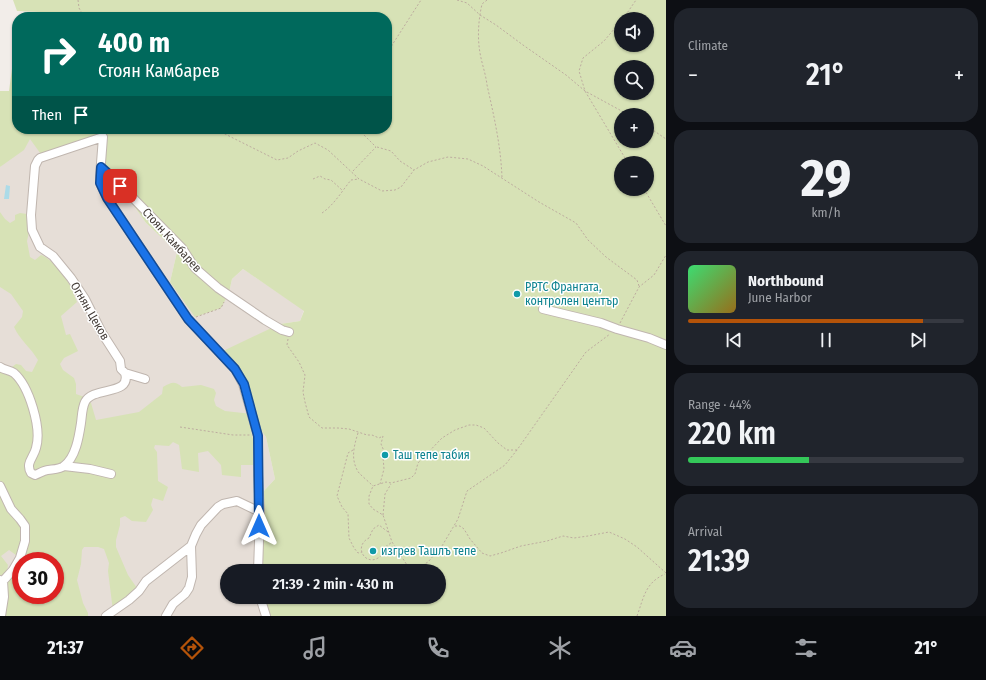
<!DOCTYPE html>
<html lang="en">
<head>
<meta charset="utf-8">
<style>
  :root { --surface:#171b24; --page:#20242c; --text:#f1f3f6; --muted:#9ea1a6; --line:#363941; --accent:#b45309 }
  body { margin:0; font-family:"Fira Sans Condensed",sans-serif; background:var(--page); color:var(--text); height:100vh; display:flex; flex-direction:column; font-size:15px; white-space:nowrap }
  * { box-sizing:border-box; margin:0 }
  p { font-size:13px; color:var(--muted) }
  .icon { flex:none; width:22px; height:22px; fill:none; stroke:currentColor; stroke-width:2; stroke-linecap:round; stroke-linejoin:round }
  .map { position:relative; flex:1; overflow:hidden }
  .details { display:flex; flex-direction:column; gap:8px; padding:8px; background:#0d0f14; width:320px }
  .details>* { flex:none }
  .guide { position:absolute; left:12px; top:12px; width:380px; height:122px; border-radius:16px; box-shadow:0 1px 3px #0004; background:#00695c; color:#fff; overflow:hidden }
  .tools { position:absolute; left:614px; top:12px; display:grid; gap:8px }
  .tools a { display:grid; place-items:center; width:40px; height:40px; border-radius:50%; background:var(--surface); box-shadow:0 1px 3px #0004; font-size:20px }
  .speed { position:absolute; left:12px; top:552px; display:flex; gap:8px; font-size:20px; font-weight:700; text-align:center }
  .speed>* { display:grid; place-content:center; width:52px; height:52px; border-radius:50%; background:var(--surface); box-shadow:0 1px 3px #0004; line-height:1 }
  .speed .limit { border:6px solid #d22; background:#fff; color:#111 }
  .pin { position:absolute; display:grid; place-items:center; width:34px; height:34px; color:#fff; margin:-17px; border-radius:8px; box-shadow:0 2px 6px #0006 }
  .me { position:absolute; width:44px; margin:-22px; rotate:0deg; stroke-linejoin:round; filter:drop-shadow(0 0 3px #0008) }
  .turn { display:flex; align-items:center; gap:14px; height:84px; padding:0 20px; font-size:18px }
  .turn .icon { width:52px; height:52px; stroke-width:2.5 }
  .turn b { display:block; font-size:28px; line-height:34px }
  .then { display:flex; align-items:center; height:38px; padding:0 20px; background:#0003; gap:8px; font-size:15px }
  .big { font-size:30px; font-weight:600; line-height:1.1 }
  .details .card { flex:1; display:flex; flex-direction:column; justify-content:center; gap:6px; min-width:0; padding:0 14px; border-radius:16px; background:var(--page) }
  .details .dial { align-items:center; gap:0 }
  .dial b { font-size:52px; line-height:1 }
  .song { display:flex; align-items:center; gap:12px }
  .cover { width:48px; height:48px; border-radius:6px; background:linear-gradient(135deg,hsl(140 70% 55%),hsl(40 70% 35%)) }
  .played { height:4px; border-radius:2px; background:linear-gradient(90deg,var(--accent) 85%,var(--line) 85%) }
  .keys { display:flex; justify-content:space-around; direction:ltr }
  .heat { display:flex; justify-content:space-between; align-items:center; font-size:22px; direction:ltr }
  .charge { height:6px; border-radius:3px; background:linear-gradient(90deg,#34c759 44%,var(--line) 0) }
  .trip { position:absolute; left:220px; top:564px; width:226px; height:40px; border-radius:20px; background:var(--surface); box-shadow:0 1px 3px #0004; font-weight:600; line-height:40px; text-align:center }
  .menu { display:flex; height:64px; justify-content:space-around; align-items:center; background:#090b0e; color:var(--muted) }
  .menu .icon { width:28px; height:28px }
  .menu .current { color:var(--accent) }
  .menu b { font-size:18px; color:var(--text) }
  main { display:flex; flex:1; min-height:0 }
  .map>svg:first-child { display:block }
</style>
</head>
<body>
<main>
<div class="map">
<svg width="666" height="616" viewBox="0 0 666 616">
  <rect width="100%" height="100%" fill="#f2ede9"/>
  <!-- residential -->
  <path fill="#e6ded7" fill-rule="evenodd" d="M106 129 120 186 146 223 177 252 170 282 229 293 232 279 243 269 304 310 300 321 280 324 246 383 260 429 266 437 275 479 262 493 271 571H227V597H265L269 616H0V167L30 138ZM21 561H55V595H21Z"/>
  <!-- green -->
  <path fill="#d7e2b6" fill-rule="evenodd" d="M13 0H666V616H269L265 597H439V571H271L270 567 255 563 256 491 262 493 275 479 266 437 260 429 251 431 253 439 255 442 254 465H241V477L222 475 221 465 208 451 198 453 199 472 182 469 179 445 173 442 169 446 155 445 154 448 157 452 158 481 168 487 163 501 153 498 151 505 153 510 146 522 132 521 125 516 120 518V525L116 540V547L128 575 139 591 113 611 108 571 109 563 104 549 98 547H84L82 550 81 564 77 580 83 603 88 613V616H4L5 582 20 558 9 550 1 556 8 565 7 571 1 576H0V367L13 372 12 367 16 364 21 365 26 371 32 372 38 360C31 348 20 340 14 327L22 317 23 311 11 294 0 287V212L5 219 10 223 15 220V215L20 213 27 214 29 232 27 241 30 257 35 260 41 255C49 257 64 274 68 282 72 288 74 296 77 302L61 316 66 335 70 334 78 351 64 358 60 364 63 370 74 378 76 384V394L87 398 91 403 96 420 139 412 162 394 163 387C171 383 174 380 182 387L201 385 214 389 216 393 214 400 216 406 225 411 252 414 246 383 223 351 280 324 300 321 304 311 243 269 232 279 229 293 221 308 195 317 170 282 177 252 146 223 120 186 101 167 102 138 43 157 30 139 24 150 0 167V91H9L14 54 17 53V129H387V17H42L41 12 17 11ZM621 19H647V45H621ZM621 67H647V93H621ZM621 115H647V141H621ZM621 163H647V189H621ZM21 561H55V595H21Z"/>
  <!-- water -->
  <path fill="#acdbe8" d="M6 185 10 186 9 199H4Z"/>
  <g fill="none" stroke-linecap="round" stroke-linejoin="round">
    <defs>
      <path id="minor" d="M101 167 112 177 120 186 134 199 182 248 195 268 218 288 265 320 282 330 289 332
        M543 309 601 323 617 329 649 338 666 345
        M0 367C4 370 10 370 14 373 29 386 42 428 36 448 34 457 25 463 31 473L35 475C38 474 41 472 44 471 50 469 59 470 64 466 76 457 79 436 81 423 82 416 82 408 85 402 93 386 132 396 125 373
        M125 373 121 369 120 361 102 333 85 299 71 278 53 256 40 247 32 230 31 215 35 166 38 160 40 158 103 137 100 176V183L107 198 188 319 235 369 243 384 258 436V475L260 512 258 571
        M125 373 145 379
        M64 466 90 469 111 474
        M0 486 11 509 20 519 25 526V541L20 558 13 570 3 581
        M191 546 196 534 201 525 218 507 223 504 237 501 260 512
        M0 580 3 581 4 597 1 616
        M260 597 266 616
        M106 616 129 600 139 591 146 581 191 546 192 577 189 588 185 594 173 604 166 616"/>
    </defs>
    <!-- minor casing -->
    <use href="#minor" stroke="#c0b6af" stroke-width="10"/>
    <!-- path -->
    <path stroke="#bdac9f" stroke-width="1" stroke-dasharray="2 2" stroke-linecap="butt" d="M78 0 79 8 84 17
      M457 0 467 3 480 15 496 25 523 45 566 75 585 91 629 115
      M487 0 482 4C478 22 477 40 481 58 483 67 486 76 487 85 494 116 501 147 502 178
      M623 19 636 0
      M621 21 604 41 583 58 579 71 585 91 628 163
      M387 53 421 0
      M647 126 666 139
      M221 132 277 160 288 158 298 151 315 143 328 150 359 179 382 191 395 190 401 187 414 170 428 162 448 157 468 159 483 166 539 202 576 223 588 240 606 257 637 280 639 286
      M377 147 391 151 400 161 414 170
      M353 171 376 147 363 134V129
      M313 179 320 176 325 179 331 180 342 190
      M644 189 666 226
      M322 213C334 205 342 191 351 180L359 179
      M196 317 221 308 224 302
      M620 323 639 287 654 275 666 255
      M288 339 287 345 299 362 305 375 303 392 305 402 309 417 322 428H338L349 429 367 435H372L379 438 383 436 381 444 384 451 383 457 384 469 380 484
      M180 427 233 435H251
      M358 433C354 446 350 460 359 473 363 477 369 482 373 486
      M353 450 348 453 337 496 342 507 348 514 349 538 354 548 358 553 362 552
      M517 450H507L498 443 484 428 476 425H469L455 430 442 438 418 463 415 474 411 478 391 483 386 482 373 486 369 496V504L373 509 383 515 392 542 407 565 412 568 421 566 428 562 442 546 458 519 467 491 505 465 517 450 586 352 610 334
      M383 515 385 494 391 484
      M455 526H460L464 529 470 539 482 553 490 556 501 553 521 546 547 541 563 536 574 538 588 536 609 532 625 539 637 547 666 573
      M388 532 379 525 373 529 369 538C353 546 365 566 378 558 383 556 382 551 384 548 386 546 390 544 392 542
      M637 616C644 597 645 583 665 574"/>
    <!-- minor -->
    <use href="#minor" stroke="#fff" stroke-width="8"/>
  </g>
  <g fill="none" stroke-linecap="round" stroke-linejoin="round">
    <defs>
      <path id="route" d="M120 186 112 177 101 167 100 183 107 198 188 319 235 369 244 384 258 436 259 526"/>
    </defs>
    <!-- route casing -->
    <use href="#route" stroke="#114b97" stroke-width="10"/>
    <!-- route -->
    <use href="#route" stroke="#1a73e8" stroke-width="7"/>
  </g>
  <!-- markers -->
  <g fill="#0f9aa8" stroke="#fff" stroke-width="1.5">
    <circle cx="517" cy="294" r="4"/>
    <circle cx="385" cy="455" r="4"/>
    <circle cx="373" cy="551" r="4"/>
  </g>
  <g text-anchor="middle" stroke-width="3" stroke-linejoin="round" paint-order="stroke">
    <!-- street labels -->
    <g font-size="12" fill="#453d38" stroke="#fff">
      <text transform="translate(172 240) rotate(48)" y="4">Стоян Камбарев</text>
      <text transform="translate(90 311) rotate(60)" y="4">Огнян Цеков</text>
    </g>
    <!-- culture labels -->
    <g font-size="12" fill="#0d838f" stroke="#fff" text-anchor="start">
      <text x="525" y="291">РРТС Франгата,<tspan x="525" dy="14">контролен център</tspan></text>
      <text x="393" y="459">Таш тепе табия</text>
      <text x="381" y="555">изгрев Ташлъ тепе</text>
    </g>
  </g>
</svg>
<div class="tools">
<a><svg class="icon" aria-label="sound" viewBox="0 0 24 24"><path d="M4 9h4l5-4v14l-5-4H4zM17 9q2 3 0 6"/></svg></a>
<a><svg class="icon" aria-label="search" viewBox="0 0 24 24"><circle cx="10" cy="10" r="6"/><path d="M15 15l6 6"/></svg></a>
<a>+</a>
<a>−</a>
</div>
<div class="speed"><div class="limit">30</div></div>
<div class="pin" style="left:120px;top:186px;background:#d93025"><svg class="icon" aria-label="arrive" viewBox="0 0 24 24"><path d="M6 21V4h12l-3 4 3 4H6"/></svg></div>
<svg class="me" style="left:259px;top:526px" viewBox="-20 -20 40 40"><path d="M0-17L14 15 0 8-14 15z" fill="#1a73e8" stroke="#fff" stroke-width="4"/></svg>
<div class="trip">21:39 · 2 min · 430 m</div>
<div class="guide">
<div class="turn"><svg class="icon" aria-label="right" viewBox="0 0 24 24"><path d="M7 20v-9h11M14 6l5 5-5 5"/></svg><div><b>400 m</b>Стоян Камбарев</div></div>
<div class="then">Then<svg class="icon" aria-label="arrive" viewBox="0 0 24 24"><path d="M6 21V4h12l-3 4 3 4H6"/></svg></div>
</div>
</div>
<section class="details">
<div class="card"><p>Climate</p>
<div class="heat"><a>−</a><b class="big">21°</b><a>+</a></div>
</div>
<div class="card dial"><b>29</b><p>km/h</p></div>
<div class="card">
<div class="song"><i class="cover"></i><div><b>Northbound</b><p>June Harbor</p></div></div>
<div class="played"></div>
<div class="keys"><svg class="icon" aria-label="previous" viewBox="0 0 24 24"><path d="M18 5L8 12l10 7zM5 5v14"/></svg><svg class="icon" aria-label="pause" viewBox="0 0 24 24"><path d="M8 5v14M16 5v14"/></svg><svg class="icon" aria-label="next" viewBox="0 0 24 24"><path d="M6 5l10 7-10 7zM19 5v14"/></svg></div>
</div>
<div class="card"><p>Range · 44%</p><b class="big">220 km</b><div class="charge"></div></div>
<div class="card"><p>Arrival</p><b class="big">21:39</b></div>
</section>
</main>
<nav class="menu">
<b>21:37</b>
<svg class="icon current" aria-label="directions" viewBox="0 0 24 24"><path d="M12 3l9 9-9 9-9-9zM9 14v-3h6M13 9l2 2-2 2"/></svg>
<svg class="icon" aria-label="music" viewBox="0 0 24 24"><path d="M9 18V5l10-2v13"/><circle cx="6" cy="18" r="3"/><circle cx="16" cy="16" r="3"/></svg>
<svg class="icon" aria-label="phone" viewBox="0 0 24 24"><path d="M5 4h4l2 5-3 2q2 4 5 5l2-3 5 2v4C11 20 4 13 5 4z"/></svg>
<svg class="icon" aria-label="climate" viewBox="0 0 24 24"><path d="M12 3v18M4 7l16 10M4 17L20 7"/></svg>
<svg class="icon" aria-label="car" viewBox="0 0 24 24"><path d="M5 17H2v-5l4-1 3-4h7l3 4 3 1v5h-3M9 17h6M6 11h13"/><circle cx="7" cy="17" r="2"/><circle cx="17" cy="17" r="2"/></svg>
<svg class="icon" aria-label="filters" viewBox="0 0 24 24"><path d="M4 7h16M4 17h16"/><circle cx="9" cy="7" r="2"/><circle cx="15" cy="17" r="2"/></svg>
<b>21°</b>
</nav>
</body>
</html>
